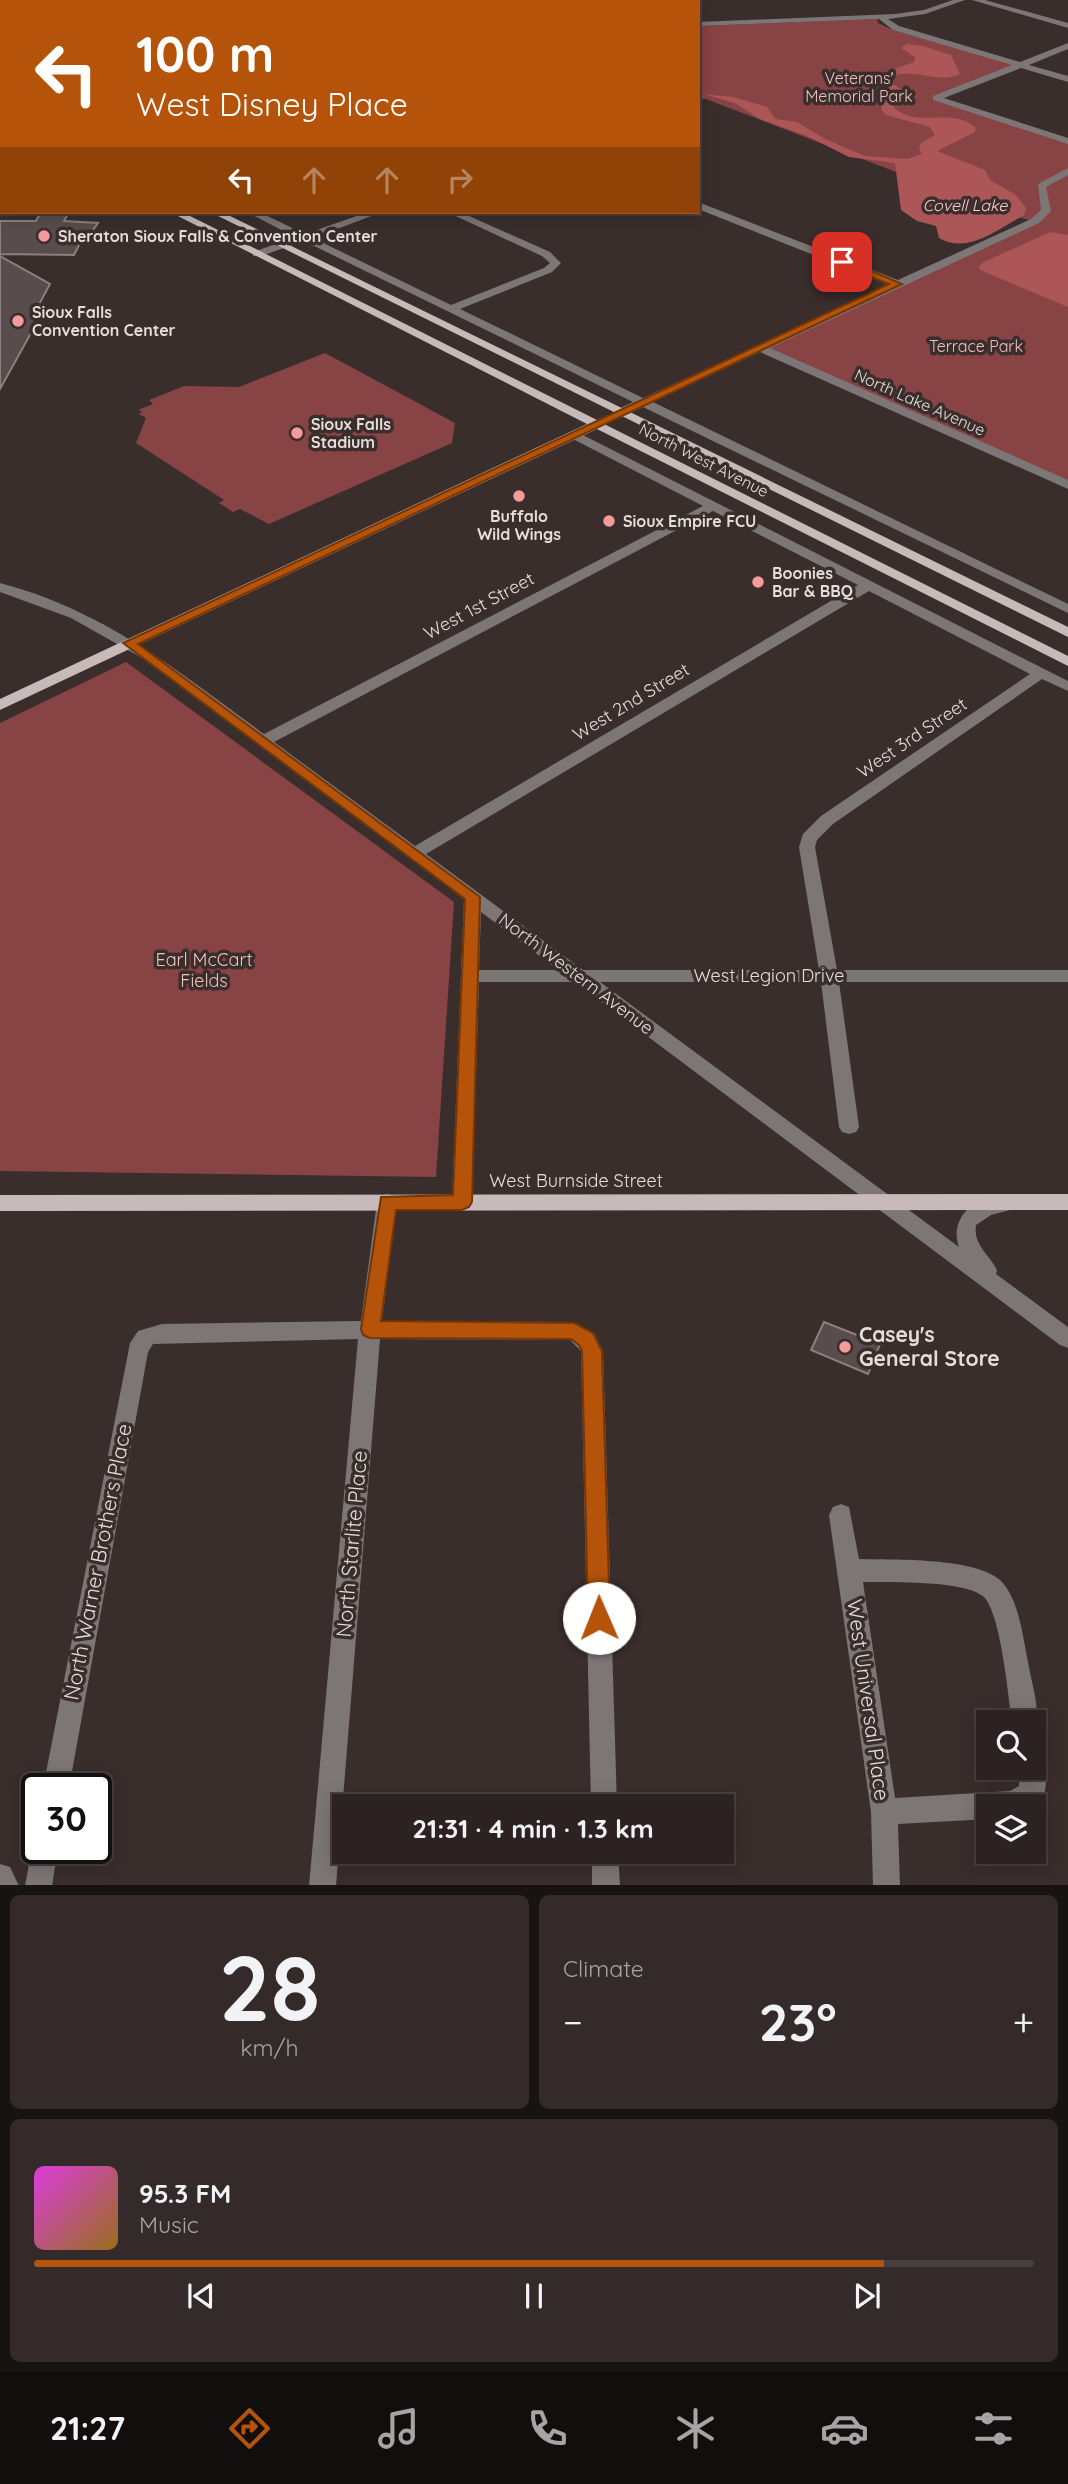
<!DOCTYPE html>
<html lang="en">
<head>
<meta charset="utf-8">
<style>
  :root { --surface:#2c2222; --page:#342a2a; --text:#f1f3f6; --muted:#a6a4a5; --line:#483f40; --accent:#b45309 }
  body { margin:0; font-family:Quicksand,sans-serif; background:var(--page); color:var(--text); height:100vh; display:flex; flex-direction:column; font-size:26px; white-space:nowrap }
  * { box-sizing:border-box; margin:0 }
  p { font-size:23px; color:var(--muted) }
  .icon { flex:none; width:38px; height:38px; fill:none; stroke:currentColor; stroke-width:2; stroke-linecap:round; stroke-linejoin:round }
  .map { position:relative; height:1885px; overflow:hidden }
  .panel { display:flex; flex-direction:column; gap:10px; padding:10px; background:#181313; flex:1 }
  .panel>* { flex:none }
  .hud { position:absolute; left:0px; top:0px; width:700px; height:214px; box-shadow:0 4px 18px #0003,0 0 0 2px var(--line); background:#b45309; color:#fff; overflow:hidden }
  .buttons { position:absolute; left:976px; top:1710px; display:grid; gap:14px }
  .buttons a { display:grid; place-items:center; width:70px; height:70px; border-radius:0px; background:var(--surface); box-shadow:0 4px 18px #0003,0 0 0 2px var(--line); font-size:35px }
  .speed { position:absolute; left:21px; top:1773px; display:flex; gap:14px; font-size:35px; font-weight:700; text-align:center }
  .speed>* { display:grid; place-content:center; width:91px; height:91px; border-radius:50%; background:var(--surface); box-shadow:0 4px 18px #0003,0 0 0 2px var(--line); line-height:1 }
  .speed .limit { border:4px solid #111; border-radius:10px; background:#fff; color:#111 }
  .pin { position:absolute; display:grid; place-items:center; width:60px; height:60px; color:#fff; margin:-30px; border-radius:14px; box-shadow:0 4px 10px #0006 }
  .me { position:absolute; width:77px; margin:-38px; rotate:359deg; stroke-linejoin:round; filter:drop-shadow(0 0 5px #0008) }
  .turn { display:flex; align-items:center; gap:24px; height:147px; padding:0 21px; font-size:32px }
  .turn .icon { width:91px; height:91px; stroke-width:2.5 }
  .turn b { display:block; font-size:49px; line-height:60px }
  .lanes { display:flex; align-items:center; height:66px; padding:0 21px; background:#0003; justify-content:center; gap:35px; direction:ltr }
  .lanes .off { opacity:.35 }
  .big { font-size:52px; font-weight:800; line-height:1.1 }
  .panel .card { flex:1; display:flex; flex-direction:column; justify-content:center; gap:10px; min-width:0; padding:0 24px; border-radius:10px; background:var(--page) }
  .panel .dial { align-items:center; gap:0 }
  .dial b { font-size:91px; line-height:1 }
  .song { display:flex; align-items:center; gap:21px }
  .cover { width:84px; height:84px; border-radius:10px; background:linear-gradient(135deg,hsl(300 70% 55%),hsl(40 70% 35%)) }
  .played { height:7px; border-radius:4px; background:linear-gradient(90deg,var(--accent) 85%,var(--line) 85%) }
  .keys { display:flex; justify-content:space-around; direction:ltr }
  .heat { display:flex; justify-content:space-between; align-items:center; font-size:38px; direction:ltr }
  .panel .tiles { flex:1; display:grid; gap:10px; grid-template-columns:1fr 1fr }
  .card:last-child { grid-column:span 2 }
  .trip { position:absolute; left:332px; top:1794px; width:402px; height:70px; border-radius:0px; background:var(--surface); box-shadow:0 4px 18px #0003,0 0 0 2px var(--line); font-weight:800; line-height:70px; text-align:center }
  .dock { display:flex; height:112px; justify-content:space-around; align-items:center; background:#120e0e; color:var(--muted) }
  .dock .icon { width:49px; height:49px }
  .dock .on { color:var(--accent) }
  .dock b { font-size:32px; color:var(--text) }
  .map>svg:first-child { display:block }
</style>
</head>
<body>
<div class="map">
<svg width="1068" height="1886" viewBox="0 0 1068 1886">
  <rect width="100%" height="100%" fill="#3a2e2d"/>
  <!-- green -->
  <path fill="#884345" d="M877 19 878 23 893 30 1020 65 938 98 1068 141V485L760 348 1032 221 995 210 706 99H698V26Z
    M325 353 455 423 452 443 269 524 240 509 233 512 219 503 224 500 136 443 146 418 139 414 142 412 138 410 153 404 149 400 184 386 239 387Z
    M126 662 454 902 436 1177 0 1171V723Z"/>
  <!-- water -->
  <path fill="#ac5658" d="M907 44 923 46 951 55 960 74C937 85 913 66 890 77L891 83 907 93 896 102 894 108C919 129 952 106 976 128L975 132 937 151 985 170 990 180 1016 195 1026 208 1024 215 1019 218C994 232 966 254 939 238L936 226 917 221 901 210 895 163 849 157 807 136 760 119 735 103 703 94 733 97 767 107 775 119 797 122 825 139 865 156 907 159 922 154 919 149 921 143 935 135 930 127 886 115 882 111 881 99 895 93 881 86 877 75 914 62 915 57 901 48Z
    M1050 232 1068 235V307L980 270 979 266 982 263Z"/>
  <!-- building -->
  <path fill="#594c4c" stroke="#8d7f7f" stroke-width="2" d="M41 212H69L64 221 98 223 84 243H80L74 255 0 254V221H36Z
    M0 256 50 284 35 312H40L36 324 0 389Z
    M824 1322 880 1344 868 1374 811 1350Z"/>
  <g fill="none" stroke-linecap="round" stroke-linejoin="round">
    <!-- minor -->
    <path fill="#7c7676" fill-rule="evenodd" d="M165 0H226L163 2Z
      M549 0H561L547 2Z
      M641 0H653L639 2Z
      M953 0H965L925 14 888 19 899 26 1020 62 1068 43V49L1029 65 1068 76V82L1021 68 944 98 1068 138V144L933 100V96L1012 65 893 30 879 19 698 26V22L895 14 924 10Z
      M972 0H985L1068 23V28Z
      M0 6H2V10H0Z
      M2 99V105L0 106V100Z
      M0 161H2V167H0Z
      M1068 168V175L1046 187 1051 211 1039 223 770 348 1068 480V489L760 352 653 402 1068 604V613L643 407 626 415H618V409L633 402 304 241 261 256H253V252L295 237 247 212H259L305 234 368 212H382L313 238 451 305 544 268 550 263 542 256 447 212H460L550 252 561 263 552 272 460 309 643 398 889 285 698 209V202L898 280 1031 219 1041 210 1038 184Z
      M575 431 1068 681V691L1042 679 833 824 817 840 815 847 837 970H1068V982H839L859 1127 856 1132 849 1134 842 1132 839 1127 821 982H600L959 1247C947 1216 982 1189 1010 1198L1013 1204 1010 1210 991 1215 976 1225C973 1245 989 1254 997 1270L996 1274 1068 1327V1348L1060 1345 575 982H479L472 1202 469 1208 462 1210 455 1208 452 1202 464 899 142 658 71 618 0 592V583C102 609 181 673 264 734L703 506 571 438 569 435ZM713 511 858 585 415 846 274 742ZM869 591 1030 674 821 816 803 834 799 847 819 970H583L426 854ZM481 912 558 970H479Z
      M387 1194 394 1196 397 1202 382 1321 574 1322 594 1333 603 1351 617 1806H591L581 1351 570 1340 380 1339 336 1886H309L358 1339 153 1344 148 1352 69 1788H43L130 1343 138 1331 162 1324 361 1321 377 1202 380 1196Z
      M841 1504 849 1507 859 1559C893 1560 976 1557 1001 1581 1019 1599 1023 1638 1028 1662 1031 1682 1042 1712 1034 1730V1722H1012C1008 1695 1001 1615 984 1597 966 1580 888 1582 863 1582L895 1798 1010 1791 1019 1786 1020 1768H1034V1756L1042 1759C1048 1773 1047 1789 1041 1803L1034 1807 989 1806V1819L898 1824 900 1886H873L871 1812 829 1515 833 1507Z
      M37 1838V1848H58L52 1886H25L32 1848Z
      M592 1852H618L620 1886H592Z
      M0 1864 10 1867 19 1886H0Z"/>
    <!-- major -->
    <path fill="#c8baba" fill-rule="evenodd" d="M170 212H182L597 420 606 419V425L1068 656V666L597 429 0 710V699L587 424Z
      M210 212H222L1068 627V637Z
      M1068 1194V1210L0 1211V1195Z"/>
    <!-- highway -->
    <path fill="#e5d6d5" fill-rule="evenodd" d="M576 0H589L574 2Z
      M609 0H623L607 2Z
      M0 183H2V191H0Z"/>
  </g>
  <!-- route -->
  <path fill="#b45309" stroke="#753606" stroke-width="2" d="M839 260H846L902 284 138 644 480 897 472 1202 469 1207 462 1210H396L381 1321 574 1323 593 1333 602 1351 610 1618 607 1626 599 1629 591 1626 588 1618 582 1351 579 1345 571 1339 370 1338 363 1335 361 1329 381 1197 453 1195 465 899 123 643 889 284 839 264Z"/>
  <!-- markers -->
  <g fill="#f59b9b" stroke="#3a2e2d" stroke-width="2.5">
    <circle cx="44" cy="236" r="7"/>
    <circle cx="18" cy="321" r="7"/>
    <circle cx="297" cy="433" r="7"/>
    <circle cx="519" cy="496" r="7"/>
    <circle cx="609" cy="521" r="7"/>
    <circle cx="758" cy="582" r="7"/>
    <circle cx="845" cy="1347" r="7"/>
  </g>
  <g text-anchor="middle" stroke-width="7" stroke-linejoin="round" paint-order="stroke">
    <!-- far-park labels -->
    <g font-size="16" fill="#f0bfbe" stroke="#3a2e2d">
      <text x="859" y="84">Veterans'<tspan x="859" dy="18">Memorial Park</tspan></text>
      <text x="976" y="352">Terrace Park</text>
    </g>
    <!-- far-water labels -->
    <g font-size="16" font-style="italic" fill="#fecccb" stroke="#3a2e2d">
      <text x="965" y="211">Covell Lake</text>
    </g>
    <!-- far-poi labels -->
    <g font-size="16" font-weight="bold" fill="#e5dddc" stroke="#3a2e2d" text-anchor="start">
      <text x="58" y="242">Sheraton Sioux Falls &amp; Convention Center</text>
      <text x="32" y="318">Sioux Falls<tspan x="32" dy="18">Convention Center</tspan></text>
      <text x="311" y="430">Sioux Falls<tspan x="311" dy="18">Stadium</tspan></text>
      <text x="519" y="522" text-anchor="middle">Buffalo<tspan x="519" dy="18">Wild Wings</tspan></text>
      <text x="623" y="527">Sioux Empire FCU</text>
      <text x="772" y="579">Boonies<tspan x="772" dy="18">Bar &amp; BBQ</tspan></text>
    </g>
    <!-- far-street labels -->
    <g font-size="16" fill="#e5dddc" stroke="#3a2e2d">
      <text transform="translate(920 402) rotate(24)" y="6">North Lake Avenue</text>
      <text transform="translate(704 460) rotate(27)" y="6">North West Avenue</text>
    </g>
    <!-- street labels -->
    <g font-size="18" fill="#e5dddc" stroke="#3a2e2d">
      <text transform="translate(479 606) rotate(-28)" y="6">West 1st Street</text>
      <text transform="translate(631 702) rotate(-31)" y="6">West 2nd Street</text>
      <text transform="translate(912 738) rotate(-34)" y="6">West 3rd Street</text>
      <text transform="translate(576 974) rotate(37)" y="6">North Western Avenue</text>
      <text x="769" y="982">West Legion Drive</text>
      <text x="576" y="1187">West Burnside Street</text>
    </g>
    <!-- park labels -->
    <g font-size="18" fill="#f0bfbe" stroke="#3a2e2d">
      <text x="204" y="966">Earl McCart<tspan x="204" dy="21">Fields</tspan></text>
    </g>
    <!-- near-poi labels -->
    <g font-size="21" font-weight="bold" fill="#e5dddc" stroke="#3a2e2d" text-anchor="start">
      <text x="859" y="1342">Casey's<tspan x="859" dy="24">General Store</tspan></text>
    </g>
    <!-- near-street labels -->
    <g font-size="21" fill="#e5dddc" stroke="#3a2e2d">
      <text transform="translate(352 1544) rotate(-85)" y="7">North Starlite Place</text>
      <text transform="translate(98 1562) rotate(-79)" y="7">North Warner Brothers Place</text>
      <text transform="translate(868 1700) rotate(82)" y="7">West Universal Place</text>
    </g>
  </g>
</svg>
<div class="buttons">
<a><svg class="icon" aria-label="search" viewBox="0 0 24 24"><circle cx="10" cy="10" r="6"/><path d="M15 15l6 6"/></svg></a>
<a><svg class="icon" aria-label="layers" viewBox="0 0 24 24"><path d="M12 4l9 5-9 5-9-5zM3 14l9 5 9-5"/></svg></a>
</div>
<div class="speed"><div class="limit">30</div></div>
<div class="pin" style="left:842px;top:262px;background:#d93025"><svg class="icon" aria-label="arrive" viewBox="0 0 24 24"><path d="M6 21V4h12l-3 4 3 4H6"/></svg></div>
<svg class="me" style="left:599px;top:1618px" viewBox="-20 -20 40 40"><circle r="19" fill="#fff"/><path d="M0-13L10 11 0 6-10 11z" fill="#b45309"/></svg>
<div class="trip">21:31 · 4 min · 1.3 km</div>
<div class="hud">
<div class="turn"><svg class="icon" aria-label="left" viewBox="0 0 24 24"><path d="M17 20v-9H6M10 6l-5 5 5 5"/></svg><div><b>100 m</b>West Disney Place</div></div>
<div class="lanes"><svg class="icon" aria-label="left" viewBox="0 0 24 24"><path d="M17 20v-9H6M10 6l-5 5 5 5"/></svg><svg class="icon off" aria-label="ahead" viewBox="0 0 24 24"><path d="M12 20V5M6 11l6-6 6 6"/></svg><svg class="icon off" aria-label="ahead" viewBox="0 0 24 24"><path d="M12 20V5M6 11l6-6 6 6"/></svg><svg class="icon off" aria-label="right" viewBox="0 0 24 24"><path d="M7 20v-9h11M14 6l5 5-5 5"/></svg></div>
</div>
</div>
<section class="panel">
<div class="tiles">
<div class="card dial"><b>28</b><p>km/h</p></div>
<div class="card"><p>Climate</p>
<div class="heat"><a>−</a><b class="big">23°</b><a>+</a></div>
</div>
<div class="card">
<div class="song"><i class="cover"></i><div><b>95.3 FM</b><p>Music</p></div></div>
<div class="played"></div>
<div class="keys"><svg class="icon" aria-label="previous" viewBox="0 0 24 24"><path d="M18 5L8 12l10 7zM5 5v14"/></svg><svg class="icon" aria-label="pause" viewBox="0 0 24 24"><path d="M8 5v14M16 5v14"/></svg><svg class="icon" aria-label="next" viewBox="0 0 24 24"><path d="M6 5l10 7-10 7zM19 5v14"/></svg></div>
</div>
</div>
</section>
<nav class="dock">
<b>21:27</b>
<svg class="icon on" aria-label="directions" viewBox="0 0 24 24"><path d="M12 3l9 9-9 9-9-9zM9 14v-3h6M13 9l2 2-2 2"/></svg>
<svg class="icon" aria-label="music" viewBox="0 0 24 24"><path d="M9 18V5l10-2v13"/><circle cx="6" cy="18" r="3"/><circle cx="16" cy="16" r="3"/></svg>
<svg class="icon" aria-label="phone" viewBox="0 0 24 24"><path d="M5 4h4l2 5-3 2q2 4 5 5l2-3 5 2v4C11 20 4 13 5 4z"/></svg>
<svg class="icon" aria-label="climate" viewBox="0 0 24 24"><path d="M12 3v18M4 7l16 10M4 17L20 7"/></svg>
<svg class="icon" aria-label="car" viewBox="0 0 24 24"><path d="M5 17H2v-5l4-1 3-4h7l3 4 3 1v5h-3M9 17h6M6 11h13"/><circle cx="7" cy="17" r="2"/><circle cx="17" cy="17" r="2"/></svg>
<svg class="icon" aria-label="filters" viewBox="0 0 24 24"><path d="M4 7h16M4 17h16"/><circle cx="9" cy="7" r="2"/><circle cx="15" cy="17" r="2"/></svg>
</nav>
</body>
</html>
